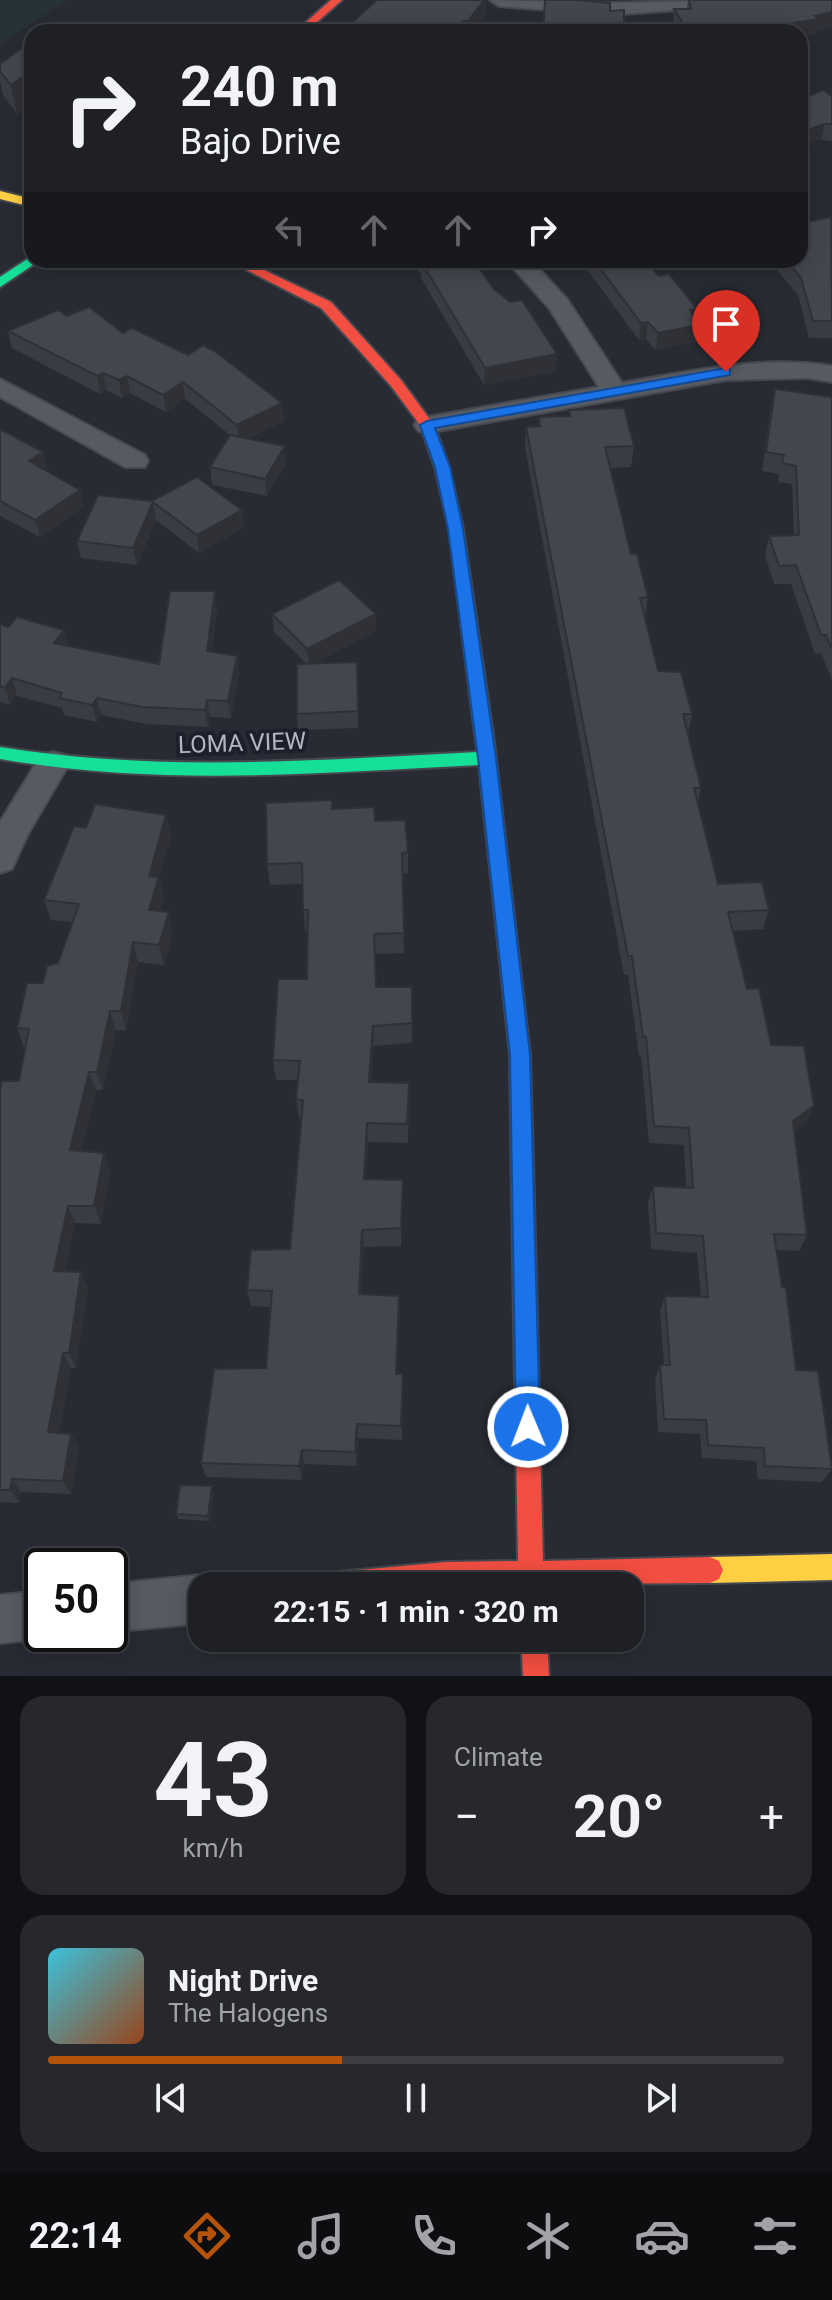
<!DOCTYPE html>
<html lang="en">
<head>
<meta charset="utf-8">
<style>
  :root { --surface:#1e2026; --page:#26282e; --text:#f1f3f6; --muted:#a1a3a7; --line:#3c3e43; --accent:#b45309 }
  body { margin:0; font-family:Roboto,sans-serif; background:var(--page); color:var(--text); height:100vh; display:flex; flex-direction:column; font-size:30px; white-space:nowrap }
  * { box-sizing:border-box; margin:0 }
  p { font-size:26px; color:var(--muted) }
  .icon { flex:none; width:44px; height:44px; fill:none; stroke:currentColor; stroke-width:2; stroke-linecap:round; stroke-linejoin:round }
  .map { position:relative; height:1676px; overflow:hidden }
  .side { display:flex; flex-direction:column; gap:20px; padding:20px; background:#101215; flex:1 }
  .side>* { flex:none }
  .guide { position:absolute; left:24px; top:24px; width:784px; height:244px; border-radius:24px; box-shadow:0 4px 20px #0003,0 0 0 2px var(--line); background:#1e2026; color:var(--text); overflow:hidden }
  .speed { position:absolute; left:24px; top:1548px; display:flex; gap:16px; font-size:40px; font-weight:700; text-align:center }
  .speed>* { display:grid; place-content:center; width:104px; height:104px; border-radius:50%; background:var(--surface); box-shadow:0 4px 20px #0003,0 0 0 2px var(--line); line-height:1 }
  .speed .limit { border:4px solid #111; border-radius:12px; background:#fff; color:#111 }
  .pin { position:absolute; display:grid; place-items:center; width:68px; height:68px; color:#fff; margin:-82px -34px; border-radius:50% 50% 50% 0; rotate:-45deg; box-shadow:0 0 8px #0007 }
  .pin .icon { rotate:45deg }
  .me { position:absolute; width:88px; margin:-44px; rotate:359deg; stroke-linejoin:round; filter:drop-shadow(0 0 6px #0008) }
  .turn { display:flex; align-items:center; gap:28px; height:168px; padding:0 24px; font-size:36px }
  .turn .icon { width:104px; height:104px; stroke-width:2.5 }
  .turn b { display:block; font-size:56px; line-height:68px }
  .lanes { display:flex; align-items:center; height:76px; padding:0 24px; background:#0003; justify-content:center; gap:40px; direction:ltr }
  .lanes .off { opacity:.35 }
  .big { font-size:60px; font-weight:700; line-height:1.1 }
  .side .widget { flex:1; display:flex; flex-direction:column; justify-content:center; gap:12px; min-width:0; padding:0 28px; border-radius:24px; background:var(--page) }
  .side .dial { align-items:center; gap:0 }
  .dial b { font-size:104px; line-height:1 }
  .song { display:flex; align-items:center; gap:24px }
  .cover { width:96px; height:96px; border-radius:12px; background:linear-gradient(135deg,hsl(190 70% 55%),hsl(20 70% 35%)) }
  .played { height:8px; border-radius:4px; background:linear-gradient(90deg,var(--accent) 40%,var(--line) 40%) }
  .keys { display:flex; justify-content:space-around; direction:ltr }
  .heat { display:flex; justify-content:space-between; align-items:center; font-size:44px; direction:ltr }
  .side .tiles { flex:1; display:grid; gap:20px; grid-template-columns:1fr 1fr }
  .widget:last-child { grid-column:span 2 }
  .trip { position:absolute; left:188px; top:1572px; width:456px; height:80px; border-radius:24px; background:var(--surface); box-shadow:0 4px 20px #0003,0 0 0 2px var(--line); font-weight:700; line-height:80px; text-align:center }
  .menu { display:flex; height:128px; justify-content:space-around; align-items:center; background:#0c0d0f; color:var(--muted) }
  .menu .icon { width:56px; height:56px }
  .menu .current { color:var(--accent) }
  .menu b { font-size:36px; color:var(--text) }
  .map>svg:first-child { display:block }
</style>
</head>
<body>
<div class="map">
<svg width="832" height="1676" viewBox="0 0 832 1676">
  <rect width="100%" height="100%" fill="#282b33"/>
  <!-- green -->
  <path fill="#263237" d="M0 0H67L0 44Z"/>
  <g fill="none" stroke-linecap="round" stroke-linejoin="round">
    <defs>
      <path id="street" d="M490 0 608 3 744 0 735 6 608 15 499 6Z
        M506 260H531L567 299 622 383C691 371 762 355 832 366V382L808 378 726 380 427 433 418 431 414 425 418 419 427 417 599 387 549 308Z
        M0 379 145 455 148 461 145 467H125L0 397Z
        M53 752 65 755 69 764 28 834 12 869 0 873V822L41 755Z
        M202 1575 221 1586H202V1623L110 1632V1584Z
        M42 1591V1634H55L42 1639 0 1643V1595Z"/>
      <path id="fast" d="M32 256V260H38L36 263 0 287V277Z
        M485 736 494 742 530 1055 534 1199 531 1206 523 1209 515 1206 512 1199 510 1055 479 765C314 773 164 787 0 759V747C162 773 315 760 478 752L476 742Z"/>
      <path id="slow" d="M0 191 32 199V207L0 199Z
        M832 1554V1580L710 1583 701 1579 697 1570 701 1561 710 1557Z"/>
      <path id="jam" d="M331 0H342L306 32H295Z
        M227 260H243L331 302 401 380 434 425 449 467 463 529 494 742 491 746 485 748 476 742 449 529 435 467 420 425 391 386 321 308Z
        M523 1189 531 1192 534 1199 543 1561 710 1557 719 1561 723 1570 719 1579 710 1583 313 1586 317 1577 326 1573 446 1562 518 1561 512 1199 515 1192Z
        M521 1638H547L549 1676H523Z"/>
    </defs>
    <!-- street casing -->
    <use href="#street" stroke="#464850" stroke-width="4"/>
    <!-- fast casing -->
    <use href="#fast" stroke="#464850" stroke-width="4"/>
    <!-- slow casing -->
    <use href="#slow" stroke="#464850" stroke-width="4"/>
    <!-- jam casing -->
    <use href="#jam" stroke="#464850" stroke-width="4"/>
    <!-- street -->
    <use href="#street" fill="#575a61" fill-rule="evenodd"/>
    <!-- fast -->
    <use href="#fast" fill="#16e098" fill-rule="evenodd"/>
    <!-- slow -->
    <use href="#slow" fill="#ffcf43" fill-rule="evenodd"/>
    <!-- jam -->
    <use href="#jam" fill="#f24e42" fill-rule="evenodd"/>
  </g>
  <!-- wall -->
  <path fill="#3a3c43" d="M688 0H832V27L817 30 816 34 800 36V32H677L673 24 674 9H687Z
    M486 15 474 32H342Z
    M32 41V103L17 114 3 95 0 81V64Z
    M830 95H832V141L821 140Z
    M832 218V338H809L798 295 768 260H800Z
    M401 260H473L494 289 557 354 555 372 484 385 421 278V273Z
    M580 260H644L651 269 697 309 695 319 699 325 696 342 655 350 646 339 639 340Z
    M67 316 123 333 282 403 284 421 246 439 286 464 267 496 212 485 210 467 230 435 185 399 166 412 130 393 122 398 106 390 100 394 12 348 8 331Z
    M775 389 832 397V680L821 653 815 654 791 584H774L765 555 769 536 794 535 792 484 778 482 779 474 762 471 771 407Z
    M569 410 634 446 631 467 610 468 631 554 648 597 645 617 658 671 692 714 688 734 701 788 698 802 718 884 769 910 763 929 733 931 747 989 771 1045 814 1106 806 1123 794 1132 807 1235 799 1251 776 1250 796 1370 832 1469 822 1482 758 1479 756 1461 702 1458 700 1434 658 1432 655 1379 660 1365H664L660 1311 665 1296 701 1297 697 1253 651 1249 648 1202 653 1186 686 1187 684 1145 649 1143 641 1055 639 1056 628 975H624L525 448 526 427 538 426 539 417 569 416Z
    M0 429 43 452 47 470 45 471 80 490 83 507 40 537 0 516Z
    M98 495 242 510 244 527 199 553 156 520 137 565 81 558 77 541Z
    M217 608 212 652 237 656 239 673 231 718 210 717 208 727 146 724 101 715 97 722 64 715 62 708 17 696 10 705 0 702V624L9 627 64 630 68 645 159 664Z
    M272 614 376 631 315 663 357 662 358 728 298 730 297 714 306 663 274 632Z
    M332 809 375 821 408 852V873L402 874 404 953 375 954 376 987H412V1043L374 1046 371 1082 409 1083 408 1143 368 1142 366 1179 403 1180 401 1246 364 1247 361 1294 399 1296 397 1374H403L402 1440 358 1438 357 1466 304 1464 302 1480 206 1477 201 1463 266 1368 271 1307 251 1306 247 1290 290 1249 301 1119H299L296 1099 298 1080H276L273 1060 307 979 308 931H305L302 884 270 885 267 864Z
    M166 815 171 836 159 877 164 898 160 911 173 932 164 965 138 962 126 1030H116L103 1090H96L81 1151 104 1153 110 1171 101 1224 75 1223 65 1271 81 1272 88 1288 76 1368H71L59 1433 71 1434 79 1447 71 1494 21 1492 19 1503 0 1502V1090L19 1081 26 1048H24L17 1028 43 983 58 963 72 922 51 920 44 900 86 828Z
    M214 1492 210 1521 179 1519 176 1514Z"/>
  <!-- shaded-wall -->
  <path fill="#303137" d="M484 0H487L486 15 474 32H468V21Z
    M832 12V27L817 30 816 34 800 36V32H735Z
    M463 21V32H452Z
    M27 74 32 103 17 114 11 85Z
    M824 124 821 140 800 148V133Z
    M697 309 694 326 699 325 696 342 655 350 658 333 690 310Z
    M648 322 646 339 639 340 641 323Z
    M557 354 555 372 484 385 485 368Z
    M103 373 106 390 100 394 97 376Z
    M127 376 130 393 122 398 119 380Z
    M183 382 185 399 166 412 163 395Z
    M282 403 284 421 239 442 237 425Z
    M285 446 286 464 267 496 265 479Z
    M43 452 47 470 33 479 29 461Z
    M80 490 83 507 40 537 35 520Z
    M153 502 156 520 137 565 133 548Z
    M242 510 244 527 199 553 197 535Z
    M215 591 217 608 210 668 207 651Z
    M376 614V631L309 666 307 649Z
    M64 630 68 648 54 643Z
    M237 656 239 673 231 718 228 701Z
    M12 678 17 696 10 705 5 688Z
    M97 698 101 715 97 722 92 705Z
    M207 700 210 717 208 727 205 710Z
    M166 815 171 836 156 889 159 877 164 898 154 930 149 910V876Z
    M169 912 173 932 164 965 159 945Z
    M133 942 138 962 126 1030 121 1011Z
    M110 1011 116 1030 103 1090 97 1072Z
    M373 1026 374 1046 370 1102 369 1082Z
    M89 1072 96 1090 77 1168 70 1150Z
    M814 1106 806 1123 786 1139 793 1121Z
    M367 1123 368 1142 365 1197 364 1179Z
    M104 1153 110 1171 101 1224 94 1206Z
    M403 1180V1198L401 1246V1228Z
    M68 1206 75 1223 61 1287 54 1271Z
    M362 1230 364 1247 360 1311 359 1294Z
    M81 1272 88 1288 76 1368 69 1353Z
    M399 1296 400 1312 396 1389V1374Z
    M63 1353 71 1368 56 1446 48 1432Z
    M357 1424 358 1438 357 1466 355 1452Z
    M71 1434 79 1447 71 1494 63 1481Z
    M302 1450 304 1464 302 1480 299 1466Z
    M12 1479 21 1492 19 1503 10 1490Z
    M212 1486 214 1492 210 1521 208 1516Z"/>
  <!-- building -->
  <path fill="#44464e" stroke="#303137" stroke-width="2" d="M377 0H484L468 21H463L452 32H342Z
    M545 0H578L610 3V11L624 10V32L543 31Z
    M689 0H832V12L815 16 819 19 735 32H688L674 9H691Z
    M57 23 95 29 90 32H44Z
    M32 41V76L27 74 11 85 0 71V64Z
    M824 90 830 95H832V124H824L800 133V99Z
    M831 217 832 321H813L801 278 786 260H800V223Z
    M426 260H473L494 289 510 302 522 300 557 354 485 368 421 261Z
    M594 260H644L659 276 669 274 697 309 690 310 699 325 658 333 648 322 641 323Z
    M89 307 123 333 132 328 188 355 203 345 216 352 282 403 237 425 183 382 163 395 127 376 119 380 103 373 97 376 8 331 58 310 67 316Z
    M775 389 832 397V649L826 635H821L796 565 779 566 769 536 799 535 796 466 782 463 784 455 766 452Z
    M624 408 634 446 605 447 631 554H637L648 597 640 598 658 671 681 672 692 714H683L701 788H694L718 884 762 882 769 910 728 912 747 989 759 988 771 1045 804 1046 814 1106 793 1121 807 1235 774 1234 782 1287 786 1288 796 1370 818 1371 832 1469 765 1466 764 1448 708 1445 706 1420 664 1419 660 1365H670L665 1296 708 1297 703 1236 656 1233 653 1186 693 1188 689 1128 654 1126 646 1037H643L632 956H628L526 427 540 426 539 417 570 416 569 410Z
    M0 429 43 452 29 461 80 490 35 520 0 501Z
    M230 435 285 446 265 479 210 467Z
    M197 477 242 510 197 535 153 502 133 548 77 541 98 495 152 501Z
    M339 580 376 614 307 649 272 614Z
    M170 591H215L207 651 237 656 228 701 207 700 205 710 142 707 97 698 92 705 59 698 62 693 12 678 5 688 0 686V624L9 627 17 617 64 630 54 643 159 664Z
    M357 662 358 711 297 714V664Z
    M332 800V809L374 807 375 821 405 820 408 852 402 853 404 933 374 934 376 987H412V1023L373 1026 369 1082 409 1083 407 1124 367 1123 364 1179 403 1180 401 1228 362 1230 359 1294 399 1296 396 1374H403L401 1426 357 1424 355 1452 302 1450 299 1466 201 1463 214 1369 266 1368 272 1291 247 1290 251 1250 290 1249 303 1100 296 1099 300 1061 273 1060 278 979H307L308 910H303L302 863 267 864 266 803Z
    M95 804 166 815 149 876 159 877 149 910 169 912 159 945 133 942 121 1011H110L97 1072H89L70 1150 104 1153 94 1206H68L54 1271 81 1272 69 1353H63L48 1432 71 1434 63 1481 12 1479 10 1490H0V1090L2 1081H19L29 1029 17 1028 27 983H43L47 966 58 963 79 904 44 900 74 826 86 828Z
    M180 1485 212 1486 208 1516 176 1514Z"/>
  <!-- route -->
  <path fill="#1a73e8" stroke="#114b97" stroke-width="2" d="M726 368 730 369V375L435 428 450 467 463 529 496 758 530 1055 540 1427 536 1436 528 1439 519 1436 516 1427 510 1055 478 758 448 529 435 467 420 425 427 421Z"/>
  <g text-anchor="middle" stroke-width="8" stroke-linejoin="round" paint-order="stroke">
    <!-- street labels -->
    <g font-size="24" fill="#b2b6c3" stroke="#1d202c">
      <text transform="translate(242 743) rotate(-2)" y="8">LOMA VIEW</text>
    </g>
  </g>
</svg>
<div class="speed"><div class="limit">50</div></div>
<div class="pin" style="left:726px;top:372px;background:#d93025"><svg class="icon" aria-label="arrive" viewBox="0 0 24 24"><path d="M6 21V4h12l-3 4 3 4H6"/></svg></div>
<svg class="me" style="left:528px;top:1427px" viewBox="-20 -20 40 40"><circle r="17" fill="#1a73e8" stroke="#fff" stroke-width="3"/><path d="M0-11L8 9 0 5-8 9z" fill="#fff"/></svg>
<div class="trip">22:15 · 1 min · 320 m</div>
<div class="guide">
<div class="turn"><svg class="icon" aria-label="right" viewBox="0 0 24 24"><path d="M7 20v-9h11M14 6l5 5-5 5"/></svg><div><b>240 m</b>Bajo Drive</div></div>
<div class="lanes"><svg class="icon off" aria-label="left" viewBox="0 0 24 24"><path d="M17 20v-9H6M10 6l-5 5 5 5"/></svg><svg class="icon off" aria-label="ahead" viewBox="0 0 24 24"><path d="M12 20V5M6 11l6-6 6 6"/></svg><svg class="icon off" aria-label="ahead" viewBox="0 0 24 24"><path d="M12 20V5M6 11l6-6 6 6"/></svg><svg class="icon" aria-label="right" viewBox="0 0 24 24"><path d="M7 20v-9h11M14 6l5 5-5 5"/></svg></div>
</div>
</div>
<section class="side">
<div class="tiles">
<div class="widget dial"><b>43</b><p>km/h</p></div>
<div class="widget"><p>Climate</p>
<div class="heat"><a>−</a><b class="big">20°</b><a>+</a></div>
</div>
<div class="widget">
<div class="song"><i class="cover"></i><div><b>Night Drive</b><p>The Halogens</p></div></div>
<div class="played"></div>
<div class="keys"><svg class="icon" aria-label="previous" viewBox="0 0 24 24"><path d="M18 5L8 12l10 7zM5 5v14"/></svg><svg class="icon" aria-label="pause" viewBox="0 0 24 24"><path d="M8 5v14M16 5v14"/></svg><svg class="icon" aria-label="next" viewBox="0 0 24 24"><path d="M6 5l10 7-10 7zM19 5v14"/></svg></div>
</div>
</div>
</section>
<nav class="menu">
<b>22:14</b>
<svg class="icon current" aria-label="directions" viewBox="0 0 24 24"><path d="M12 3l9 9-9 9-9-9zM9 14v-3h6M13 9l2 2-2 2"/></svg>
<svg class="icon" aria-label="music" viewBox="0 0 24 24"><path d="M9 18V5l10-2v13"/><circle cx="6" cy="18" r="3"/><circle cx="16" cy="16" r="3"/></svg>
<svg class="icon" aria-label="phone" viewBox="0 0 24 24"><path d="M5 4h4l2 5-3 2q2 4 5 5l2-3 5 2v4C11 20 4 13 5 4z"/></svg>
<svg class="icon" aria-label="climate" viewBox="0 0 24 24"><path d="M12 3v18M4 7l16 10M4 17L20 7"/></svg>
<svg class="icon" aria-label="car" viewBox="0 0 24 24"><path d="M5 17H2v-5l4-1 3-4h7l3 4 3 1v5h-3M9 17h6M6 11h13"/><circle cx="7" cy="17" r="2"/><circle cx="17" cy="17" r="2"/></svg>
<svg class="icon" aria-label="filters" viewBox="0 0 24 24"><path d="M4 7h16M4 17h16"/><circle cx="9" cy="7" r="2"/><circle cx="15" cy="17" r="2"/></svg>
</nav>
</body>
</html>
